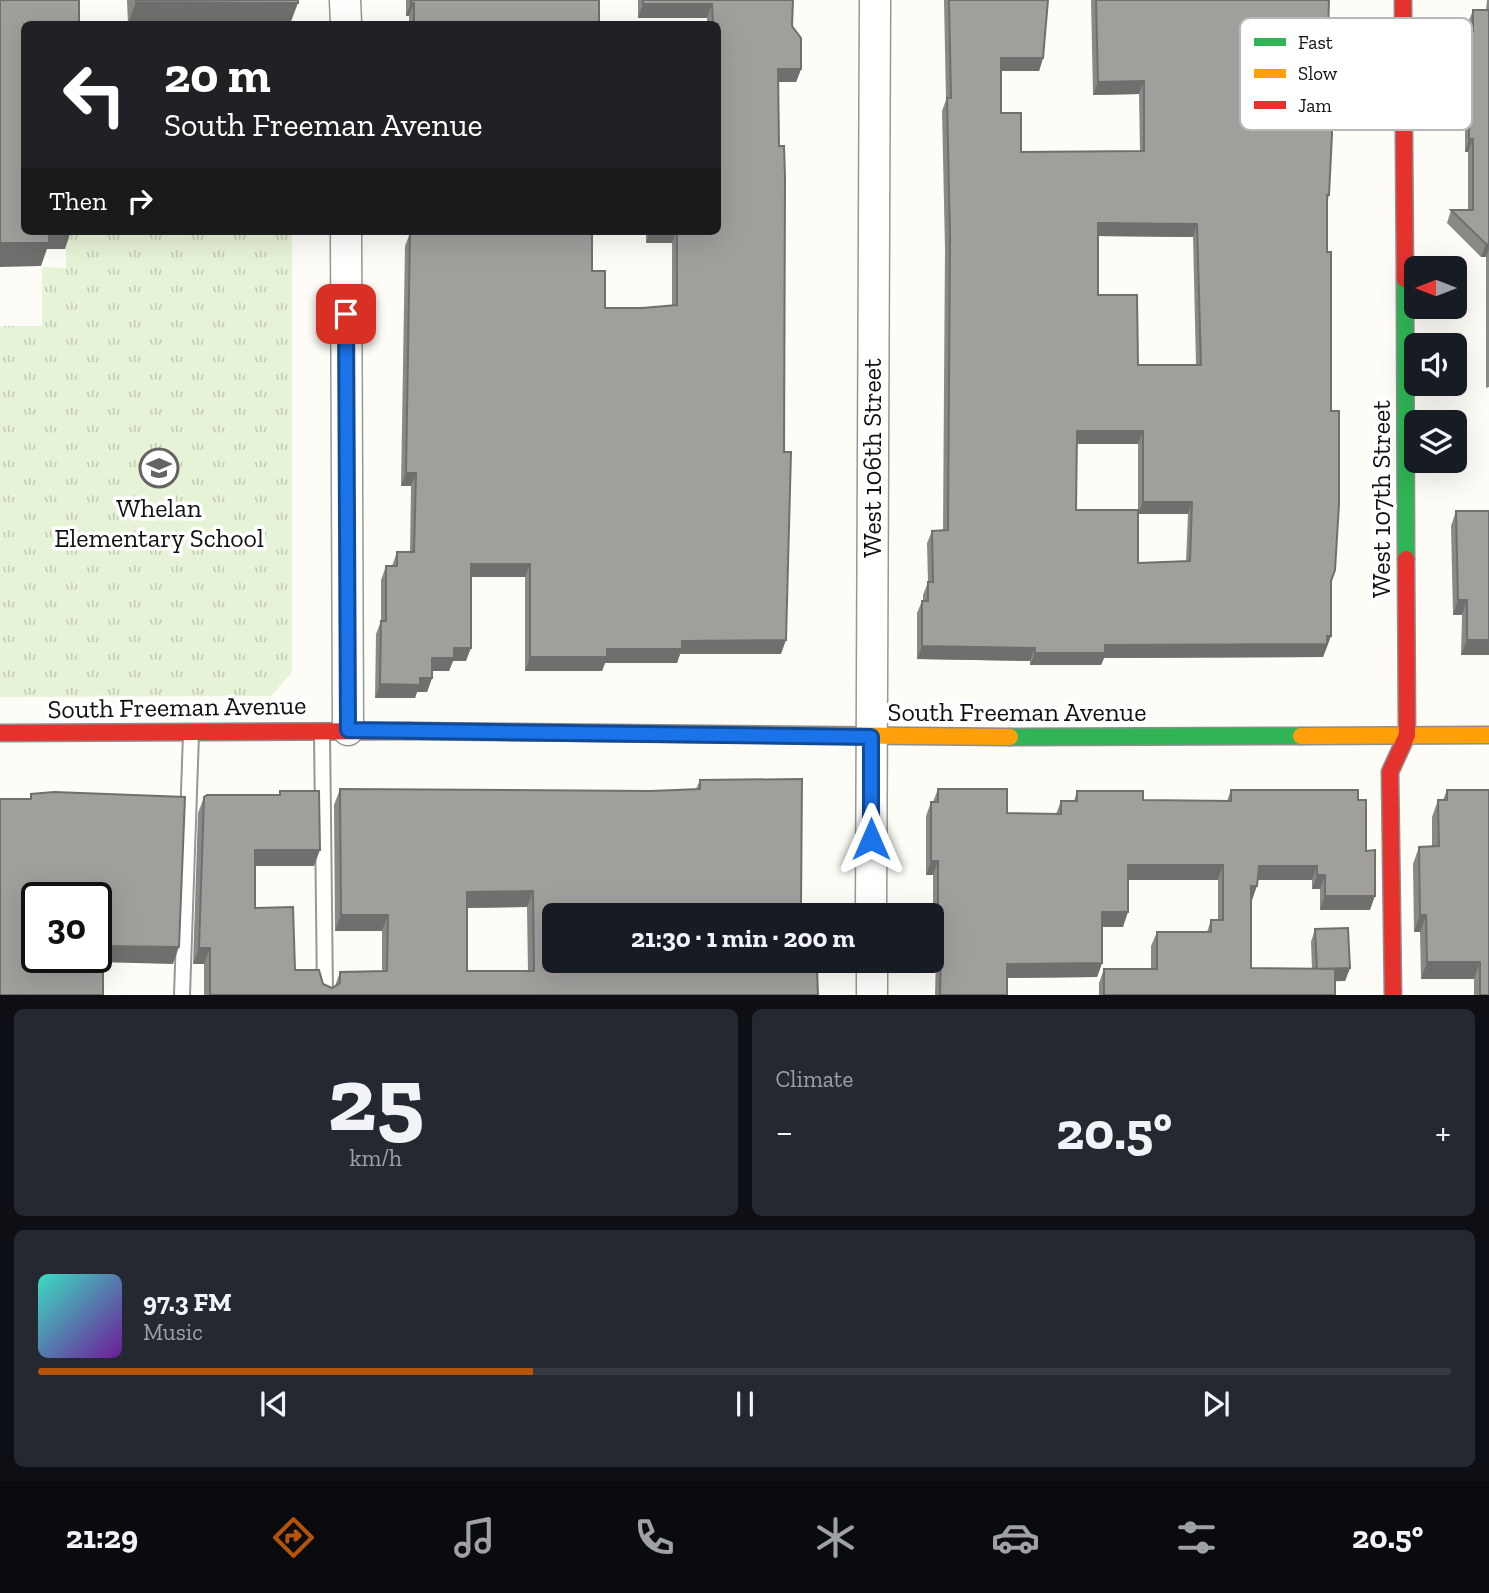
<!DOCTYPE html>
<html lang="en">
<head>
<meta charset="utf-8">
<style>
  :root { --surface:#171b24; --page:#242831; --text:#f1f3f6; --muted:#9ea1a6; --line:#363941; --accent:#b45309 }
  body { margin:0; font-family:"Zilla Slab",serif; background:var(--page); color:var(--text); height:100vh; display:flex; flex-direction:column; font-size:26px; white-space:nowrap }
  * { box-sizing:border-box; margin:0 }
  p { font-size:23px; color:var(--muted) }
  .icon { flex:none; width:38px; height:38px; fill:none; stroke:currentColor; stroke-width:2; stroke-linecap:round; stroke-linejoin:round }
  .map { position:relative; height:995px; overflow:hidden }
  .details { display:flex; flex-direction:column; gap:14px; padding:14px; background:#0d0f14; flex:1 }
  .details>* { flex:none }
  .banner { position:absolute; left:21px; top:21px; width:700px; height:214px; border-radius:10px; box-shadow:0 7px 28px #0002; background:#202124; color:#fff; overflow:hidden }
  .needle { width:46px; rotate:270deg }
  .tools { position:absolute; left:1404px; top:256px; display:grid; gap:14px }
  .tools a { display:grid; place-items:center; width:63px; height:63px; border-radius:10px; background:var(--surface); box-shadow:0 7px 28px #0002; font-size:35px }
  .speed { position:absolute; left:21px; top:882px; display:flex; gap:14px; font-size:35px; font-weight:700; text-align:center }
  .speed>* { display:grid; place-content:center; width:91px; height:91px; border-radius:50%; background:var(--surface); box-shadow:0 7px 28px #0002; line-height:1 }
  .speed .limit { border:4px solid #111; border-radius:10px; background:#fff; color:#111 }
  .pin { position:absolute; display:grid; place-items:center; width:60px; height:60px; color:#fff; margin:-30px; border-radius:14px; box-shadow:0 4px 10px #0006 }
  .me { position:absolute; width:77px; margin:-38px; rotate:0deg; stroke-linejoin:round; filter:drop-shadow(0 0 5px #0008) }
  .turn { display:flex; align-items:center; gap:24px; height:147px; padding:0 28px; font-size:32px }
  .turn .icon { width:91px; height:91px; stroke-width:2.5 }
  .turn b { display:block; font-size:49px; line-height:60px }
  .then { display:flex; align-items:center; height:66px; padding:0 28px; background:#0003; gap:14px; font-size:26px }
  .big { font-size:52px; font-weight:800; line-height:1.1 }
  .details .tile { flex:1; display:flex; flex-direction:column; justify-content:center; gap:10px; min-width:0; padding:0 24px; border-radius:10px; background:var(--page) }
  .details .dial { align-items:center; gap:0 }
  .dial b { font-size:91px; line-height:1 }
  .song { display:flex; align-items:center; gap:21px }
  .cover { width:84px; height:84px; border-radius:10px; background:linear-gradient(135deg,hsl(170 70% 55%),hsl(280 70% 35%)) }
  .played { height:7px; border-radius:4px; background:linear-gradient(90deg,var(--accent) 35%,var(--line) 35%) }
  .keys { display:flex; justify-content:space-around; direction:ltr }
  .heat { display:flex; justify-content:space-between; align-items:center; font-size:38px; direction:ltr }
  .details .tiles { flex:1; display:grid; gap:14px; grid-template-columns:1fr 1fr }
  .tile:last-child { grid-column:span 2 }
  .trip { position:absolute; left:542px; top:903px; width:402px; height:70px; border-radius:10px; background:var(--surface); box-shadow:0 7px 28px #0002; font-weight:800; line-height:70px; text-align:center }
  .tab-bar { display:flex; height:112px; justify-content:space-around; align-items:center; background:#090b0e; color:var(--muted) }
  .tab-bar .icon { width:49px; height:49px }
  .tab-bar .active { color:var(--accent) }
  .tab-bar b { font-size:32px; color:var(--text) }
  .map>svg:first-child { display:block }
</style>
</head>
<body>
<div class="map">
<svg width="1489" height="995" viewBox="0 0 1489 995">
  <defs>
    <pattern id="grass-tufts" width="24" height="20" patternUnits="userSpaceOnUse" patternTransform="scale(1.75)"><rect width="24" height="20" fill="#e7f3d7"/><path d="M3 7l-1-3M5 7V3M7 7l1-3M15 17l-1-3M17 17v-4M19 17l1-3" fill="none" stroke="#c5cfb8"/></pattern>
  </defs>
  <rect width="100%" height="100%" fill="#fdfcf7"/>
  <!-- grass -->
  <path fill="url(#grass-tufts)" d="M66 231H292V672L271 696 0 697V326H42V267L66 268Z"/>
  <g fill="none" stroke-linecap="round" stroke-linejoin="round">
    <defs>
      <path id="lane" d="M322 732 325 995
        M182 995 191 734"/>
      <path id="street" d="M345 0 346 24
        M346 231 348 730
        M871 915 875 0
        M872 961V995"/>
      <path id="fast" d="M1405 279 1406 559
        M1010 737 1301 736"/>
      <path id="slow" d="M408 731 1010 737
        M1301 736 1489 735"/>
      <path id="jam" d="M1403 0 1405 279
        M0 733 408 731
        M1393 995 1390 772 1407 735 1406 559"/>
    </defs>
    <!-- lane casing -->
    <use href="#lane" stroke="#979795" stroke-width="18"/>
    <!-- street casing -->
    <use href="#street" stroke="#979795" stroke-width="33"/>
    <!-- fast casing -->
    <use href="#fast" stroke="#8e8d8b" stroke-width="19"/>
    <!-- slow casing -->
    <use href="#slow" stroke="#8e8d8b" stroke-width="19"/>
    <!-- jam casing -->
    <use href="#jam" stroke="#8e8d8b" stroke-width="19"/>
    <!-- lane -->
    <use href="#lane" stroke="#fffffe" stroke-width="14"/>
    <!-- street -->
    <use href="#street" stroke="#fffffe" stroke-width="30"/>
    <!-- fast -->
    <use href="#fast" stroke="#30b455" stroke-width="16"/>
    <!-- slow -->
    <use href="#slow" stroke="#ff9f0a" stroke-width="16"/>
    <!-- jam -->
    <use href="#jam" stroke="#e5322d" stroke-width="16"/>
  </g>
  <!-- wall -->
  <path fill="#8a8986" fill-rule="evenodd" d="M127 0H298L290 24H128Z
    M406 0H599V24H409V16H406Z
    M638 0H793L792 26 801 69 796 82H778L781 654H680L677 663H605L602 671H525V577H471L466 661H453L449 671H432V678L427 692H417L415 698H375L376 634 381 621V580L386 566H392L397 552H410L411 486H401L405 246 410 233H411V231H592V271L605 308H642L672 305V243H646V231H718V24H707V18H638Z
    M944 0H1048L1043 58 1039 71H1001V113L1021 152 1140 151 1139 94 1093 95 1091 0H1329V195L1327 204 1331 636 1323 657 1104 658 1101 665H1030V661L917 659V613L922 601H923V595L928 582 927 543 932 531 943 530 945 249 942 111 946 100ZM1098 236 1193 237 1196 365H1138L1098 295ZM1077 444H1138V514H1188L1186 561 1138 563 1076 510Z
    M1487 0H1489V387L1486 388V257H1481L1447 223 1451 210H1468V152H1465V44L1468 34V23L1473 10H1486Z
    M1456 511 1489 655H1461L1462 615H1453L1451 526Z
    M700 780 801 905 797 915H555L818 995H204V964H193L198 813 204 797 279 795 280 791 314 866H255V908L295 970 332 988 335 986 340 972 382 971V931H335L334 805 340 789 651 791 696 789ZM527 907 528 971H467V908Z
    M938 789 1007 813 1056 814 1061 801H1074L1077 791 1143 800 1227 801 1231 790 1358 800 1366 851 1370 910H1320V889H1312V880H1258L1252 900H1251V968L1312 969 1311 942 1315 929 1350 968 1345 981H1335V995H1099V983L1104 969H1151V946L1157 932H1207L1211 920H1218V880H1128L1123 927H1102V963L1097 977 1007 978V995H935L936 956H933V875H926V816L931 802H933Z
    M1447 790 1489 995H1474V979H1421L1420 932H1414L1413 864 1419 847 1432 846V817L1438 800H1443Z"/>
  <!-- shaded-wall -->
  <path fill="#716f6d" d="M136 2 298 3 290 24H128Z
    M411 3H414L409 16H406Z
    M643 4H712L707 18H638Z
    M1001 58H1043L1039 71H996Z
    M778 69H801L796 82H773Z
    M1144 81 1139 94 1093 95 1098 82Z
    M1469 139H1473L1468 152H1465Z
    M1098 223 1197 224 1193 237 1094 236Z
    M47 231H71L65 249H47L41 266 0 267V243Z
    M650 231H676L672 243H646Z
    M1486 244H1489V249L1486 257H1481Z
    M1077 431H1143L1138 444H1073Z
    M406 473H416L411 486H401Z
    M1143 502H1192L1188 514H1138Z
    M471 564H530L525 577H466Z
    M1458 600H1467L1462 615H1453Z
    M1331 636 1323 657 1104 658 1101 665H1030L1035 653 1105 645Z
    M786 640 781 654H680L677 663H605L602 671H525L530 657 682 641Z
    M1467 640H1489V655H1461Z
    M922 646 1035 648 1030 661 917 659Z
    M454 648H471L466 661H453L449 671H427L432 658Z
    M420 678H432L427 692H417L415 698H375L380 684Z
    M255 850H320L314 866H249Z
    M931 861H938L933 875H926Z
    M1128 865H1223L1218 880H1123Z
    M1259 866H1317L1312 880H1254Z
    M1317 875H1325L1320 889H1312Z
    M1251 886H1257L1252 900H1245Z
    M533 891 527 907 461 908 467 892Z
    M1325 896H1375L1370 910H1320Z
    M768 905H801L797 915H732L733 914Z
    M1102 912H1128L1123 927H1097Z
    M341 915H388L382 931H335Z
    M1420 915H1426L1420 932H1414Z
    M938 941H941L936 956H933Z
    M103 946 179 947 173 964 97 962Z
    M199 948H210L204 964H193Z
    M1427 962H1480L1474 979H1421Z
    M1102 963 1097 977 1001 978 1007 964Z
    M1350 968 1345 981 1312 982 1317 969Z"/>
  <!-- building -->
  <path fill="#a19f9c" stroke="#716f6d" stroke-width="2" fill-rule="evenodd" d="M0 0H79V24H24V231H49V243H0Z
    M136 0H298V3L136 2Z
    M411 0H599V24H414V3H411Z
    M643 0H793L792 26 801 38V69H778L779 146H784L785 177 784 452H791L786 640 682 641V649H607V657H530V564H471V648H454V658H432V678H420V685L380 684 381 621H386V566H397V552H414L416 473H406L410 233H416V231H592V271H605V308H642L677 305V231H718V24H713L712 4H643Z
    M949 0H1048L1043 58H1001V113H1021V152L1144 151V81L1098 82 1096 0H1329L1328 32 1332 134 1329 195H1327V252H1331V411H1339V504L1335 570 1331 581V636H1327V644L1105 645V653H1035V648L922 646V601H928V582H933L932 531 948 530 950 236 947 98H951ZM1098 223 1197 224 1201 365H1138L1137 295H1098ZM1077 431H1143V502H1192L1190 561 1138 563V510H1076Z
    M1473 10H1489V244H1486L1451 210H1473V139H1469V31H1473Z
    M1456 511H1489V640H1467V600H1458Z
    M802 779 801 905H768V914H733V915H555V961H733V969H817L818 995H210V948H199L204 797 207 795H280V791H319L320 850H255V908L293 907 295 970H319L323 984 332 988 340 983V972L387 971 388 915H341L340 789 651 791 700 789V780ZM533 891 534 971H467V892Z
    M938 789H1007V813L1061 814V801H1077V791H1143V800L1231 801V790H1358V800H1366V851L1375 850V896H1325V875H1317V866H1259L1257 886H1251V968L1335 969V995H1104V969H1157V932H1211V920H1223V865H1128V912H1102V963L1007 964V995H940L941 941H938V861H931V802H938Z
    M1447 790H1489V995H1480V962H1427L1426 915H1420L1419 847 1439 846 1438 800H1447Z
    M54 792 185 797 179 947 103 946V995H0V799H31V794ZM37 898H96V957H37Z
    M1348 928 1350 968 1317 969 1315 929Z"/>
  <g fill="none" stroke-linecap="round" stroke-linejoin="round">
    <defs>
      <path id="route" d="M346 314 348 730 871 737V839"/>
    </defs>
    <!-- route casing -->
    <use href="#route" stroke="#114b97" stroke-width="18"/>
    <!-- route -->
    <use href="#route" stroke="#1a73e8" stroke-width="12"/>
  </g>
  <!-- icons -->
  <defs>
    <symbol id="school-ring" viewBox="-11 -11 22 22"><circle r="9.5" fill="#fff" stroke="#646362" stroke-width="1.5"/><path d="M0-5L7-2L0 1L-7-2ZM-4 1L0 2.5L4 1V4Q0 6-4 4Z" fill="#646362"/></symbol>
  </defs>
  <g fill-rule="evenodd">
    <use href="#school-ring" x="137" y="446" width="44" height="44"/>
  </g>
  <g text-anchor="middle" stroke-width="7" stroke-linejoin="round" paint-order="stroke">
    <!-- street labels -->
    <g font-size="26" fill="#111" stroke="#fff">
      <text transform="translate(872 458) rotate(-90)" y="9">West 106th Street</text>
      <text transform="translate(1381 499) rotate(-90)" y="9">West 107th Street</text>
      <text transform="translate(177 707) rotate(-1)" y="9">South Freeman Avenue</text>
      <text x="1017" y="721">South Freeman Avenue</text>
    </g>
    <!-- poi labels -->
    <g font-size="26" fill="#111" stroke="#fff">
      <text x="159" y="517">Whelan<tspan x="159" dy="30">Elementary School</tspan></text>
    </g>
  </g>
  <!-- legend -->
  <rect x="1240" y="18" width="232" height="112" rx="10" fill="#fff" stroke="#b8b8b8" stroke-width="2"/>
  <rect x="1254" y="38" width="32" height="8" fill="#30b455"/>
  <rect x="1254" y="69" width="32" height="9" fill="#ff9f0a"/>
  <rect x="1254" y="101" width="32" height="8" fill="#e5322d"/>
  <g font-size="19" fill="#111">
    <text x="1298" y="49">Fast</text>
    <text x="1298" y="80">Slow</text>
    <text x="1298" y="112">Jam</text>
  </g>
</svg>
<div class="tools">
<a><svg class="needle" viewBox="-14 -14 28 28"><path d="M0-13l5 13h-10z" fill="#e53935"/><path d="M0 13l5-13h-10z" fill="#9ea1a6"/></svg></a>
<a><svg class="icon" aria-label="sound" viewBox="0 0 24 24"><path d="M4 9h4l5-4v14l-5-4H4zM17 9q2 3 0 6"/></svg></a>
<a><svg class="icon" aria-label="layers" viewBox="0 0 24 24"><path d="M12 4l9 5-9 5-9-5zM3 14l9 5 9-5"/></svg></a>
</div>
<div class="speed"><div class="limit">30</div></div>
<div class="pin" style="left:346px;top:314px;background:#d93025"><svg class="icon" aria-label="arrive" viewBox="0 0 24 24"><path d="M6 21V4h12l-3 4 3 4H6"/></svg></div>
<svg class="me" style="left:871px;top:839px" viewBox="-20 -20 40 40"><path d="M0-17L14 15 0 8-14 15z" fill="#1a73e8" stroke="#fff" stroke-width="4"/></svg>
<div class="trip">21:30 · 1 min · 200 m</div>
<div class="banner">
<div class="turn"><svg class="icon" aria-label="left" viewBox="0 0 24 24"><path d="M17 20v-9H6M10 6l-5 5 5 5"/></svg><div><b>20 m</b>South Freeman Avenue</div></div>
<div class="then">Then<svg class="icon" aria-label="right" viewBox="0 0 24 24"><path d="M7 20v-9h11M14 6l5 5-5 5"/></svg></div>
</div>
</div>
<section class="details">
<div class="tiles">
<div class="tile dial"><b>25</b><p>km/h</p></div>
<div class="tile"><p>Climate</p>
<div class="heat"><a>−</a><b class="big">20.5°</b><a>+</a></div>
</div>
<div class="tile">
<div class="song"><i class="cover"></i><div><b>97.3 FM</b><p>Music</p></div></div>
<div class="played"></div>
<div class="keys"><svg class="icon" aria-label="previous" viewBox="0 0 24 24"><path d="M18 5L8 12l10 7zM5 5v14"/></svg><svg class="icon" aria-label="pause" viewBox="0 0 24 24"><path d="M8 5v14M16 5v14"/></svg><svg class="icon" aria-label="next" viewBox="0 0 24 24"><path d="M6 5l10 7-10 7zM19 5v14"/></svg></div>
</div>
</div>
</section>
<nav class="tab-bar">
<b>21:29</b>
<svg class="icon active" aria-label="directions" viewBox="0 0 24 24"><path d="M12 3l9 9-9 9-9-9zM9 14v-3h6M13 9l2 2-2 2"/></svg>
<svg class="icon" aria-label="music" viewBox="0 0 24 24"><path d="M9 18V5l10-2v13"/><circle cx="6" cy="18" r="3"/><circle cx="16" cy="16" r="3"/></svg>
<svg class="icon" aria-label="phone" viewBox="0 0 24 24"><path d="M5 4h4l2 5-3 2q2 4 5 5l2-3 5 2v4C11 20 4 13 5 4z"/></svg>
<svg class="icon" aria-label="climate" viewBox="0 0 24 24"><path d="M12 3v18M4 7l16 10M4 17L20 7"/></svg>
<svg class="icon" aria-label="car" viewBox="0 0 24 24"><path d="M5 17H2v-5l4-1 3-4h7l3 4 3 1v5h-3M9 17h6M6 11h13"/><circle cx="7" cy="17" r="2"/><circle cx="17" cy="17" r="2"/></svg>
<svg class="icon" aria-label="filters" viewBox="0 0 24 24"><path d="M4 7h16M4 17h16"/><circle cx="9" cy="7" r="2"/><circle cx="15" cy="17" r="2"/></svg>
<b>20.5°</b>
</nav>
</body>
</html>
